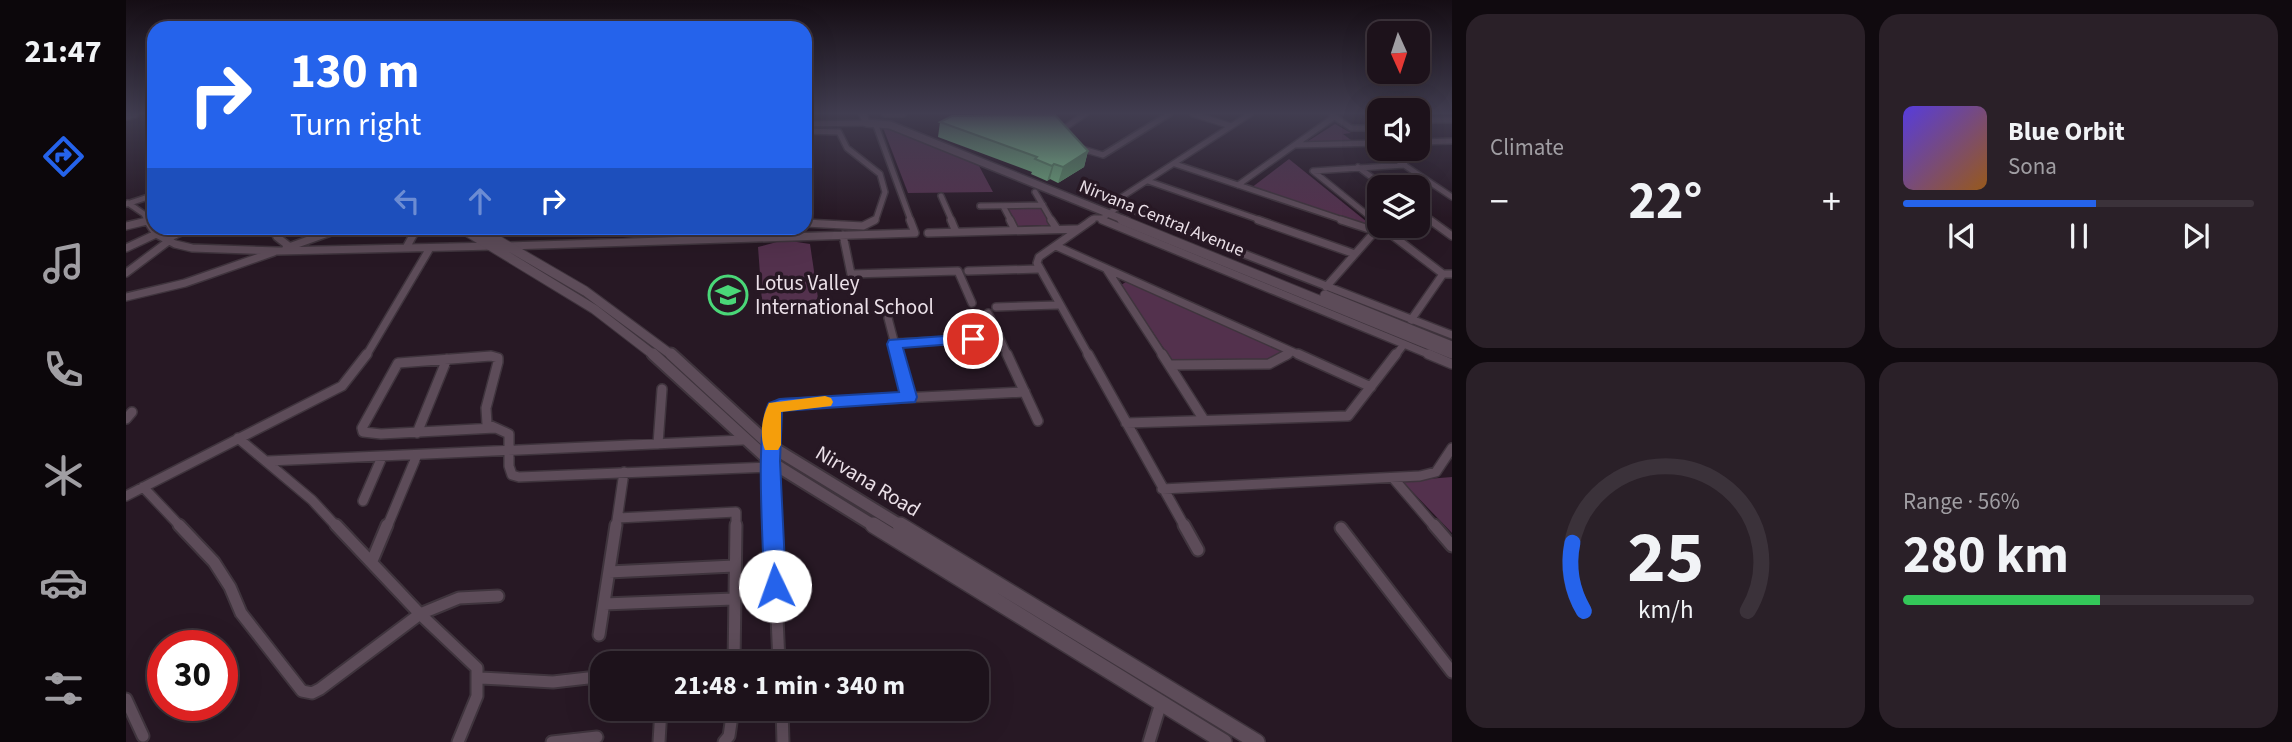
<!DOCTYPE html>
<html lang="en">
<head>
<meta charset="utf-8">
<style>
  :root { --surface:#1d121b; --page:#2a2028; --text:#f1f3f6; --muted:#a09ea3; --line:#3b323a; --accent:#2563eb }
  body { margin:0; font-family:"Source Sans 3",sans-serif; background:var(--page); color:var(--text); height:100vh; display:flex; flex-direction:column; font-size:26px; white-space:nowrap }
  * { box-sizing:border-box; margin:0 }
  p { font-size:23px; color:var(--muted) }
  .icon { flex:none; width:38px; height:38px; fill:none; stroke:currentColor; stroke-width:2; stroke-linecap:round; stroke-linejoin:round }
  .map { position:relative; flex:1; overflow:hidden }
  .details { display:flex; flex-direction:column; gap:14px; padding:14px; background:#100a0f; width:840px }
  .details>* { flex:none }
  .top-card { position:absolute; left:21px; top:21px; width:665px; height:214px; border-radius:21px; box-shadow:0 7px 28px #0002,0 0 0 2px var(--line); background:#2563eb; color:#fff; overflow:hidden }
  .needle { width:46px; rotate:177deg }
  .fabs { position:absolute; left:1241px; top:21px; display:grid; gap:14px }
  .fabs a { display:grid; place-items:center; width:63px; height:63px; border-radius:14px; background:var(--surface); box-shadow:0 7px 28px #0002,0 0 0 2px var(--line); font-size:35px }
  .speed { position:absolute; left:21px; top:630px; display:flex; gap:14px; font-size:35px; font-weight:700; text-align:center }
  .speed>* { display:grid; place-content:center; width:91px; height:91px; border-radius:50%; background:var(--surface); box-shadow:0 7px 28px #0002,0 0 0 2px var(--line); line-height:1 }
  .speed .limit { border:10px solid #d22; background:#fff; color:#111 }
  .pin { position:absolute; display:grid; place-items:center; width:60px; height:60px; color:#fff; margin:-30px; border:4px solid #fff; border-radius:50%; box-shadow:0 2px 7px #0007 }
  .me { position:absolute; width:77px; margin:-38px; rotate:357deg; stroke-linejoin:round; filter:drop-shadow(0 0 5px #0008) }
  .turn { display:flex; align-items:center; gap:24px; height:147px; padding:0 28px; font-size:32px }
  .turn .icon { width:91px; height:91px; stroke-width:2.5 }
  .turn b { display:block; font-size:49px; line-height:60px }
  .lanes { display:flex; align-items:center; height:66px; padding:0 28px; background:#0003; justify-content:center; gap:35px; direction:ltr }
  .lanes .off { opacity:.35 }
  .big { font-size:52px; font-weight:700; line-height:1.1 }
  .details .card { flex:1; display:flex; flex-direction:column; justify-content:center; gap:10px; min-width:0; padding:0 24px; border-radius:21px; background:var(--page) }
  .details .dial { align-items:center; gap:0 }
  .dial svg { height:182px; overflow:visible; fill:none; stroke:var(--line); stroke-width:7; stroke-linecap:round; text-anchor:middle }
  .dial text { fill:var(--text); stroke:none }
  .song { display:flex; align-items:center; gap:21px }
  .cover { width:84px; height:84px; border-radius:10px; background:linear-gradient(135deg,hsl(250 70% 55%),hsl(30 70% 35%)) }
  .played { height:7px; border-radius:4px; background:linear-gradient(90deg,var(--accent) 55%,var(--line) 55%) }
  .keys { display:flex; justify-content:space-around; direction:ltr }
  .heat { display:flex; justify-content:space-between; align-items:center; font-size:38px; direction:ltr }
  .charge { height:10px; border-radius:5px; background:linear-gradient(90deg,#34c759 56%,var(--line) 0) }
  .details .tiles { flex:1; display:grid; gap:14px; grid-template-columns:repeat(2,1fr) }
  .trip { position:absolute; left:464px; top:651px; width:399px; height:70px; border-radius:21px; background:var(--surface); box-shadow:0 7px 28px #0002,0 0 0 2px var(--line); font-weight:700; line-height:70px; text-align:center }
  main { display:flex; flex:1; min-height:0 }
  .tabs { display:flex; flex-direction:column; width:126px; justify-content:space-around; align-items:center; background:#0c070b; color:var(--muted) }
  .tabs .icon { width:49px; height:49px }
  .tabs .active { color:var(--accent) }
  .tabs b { font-size:32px; color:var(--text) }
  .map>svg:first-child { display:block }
</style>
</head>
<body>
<main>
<nav class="tabs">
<b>21:47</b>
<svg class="icon active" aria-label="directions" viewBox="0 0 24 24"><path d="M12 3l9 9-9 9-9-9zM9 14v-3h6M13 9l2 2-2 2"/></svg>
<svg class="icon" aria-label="music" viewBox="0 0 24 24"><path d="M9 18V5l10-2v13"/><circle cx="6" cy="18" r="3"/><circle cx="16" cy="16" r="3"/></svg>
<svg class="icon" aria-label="phone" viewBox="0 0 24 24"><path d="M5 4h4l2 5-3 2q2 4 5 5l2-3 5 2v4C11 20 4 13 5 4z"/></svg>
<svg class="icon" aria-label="climate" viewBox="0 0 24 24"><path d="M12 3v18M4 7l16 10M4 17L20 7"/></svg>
<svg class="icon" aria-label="car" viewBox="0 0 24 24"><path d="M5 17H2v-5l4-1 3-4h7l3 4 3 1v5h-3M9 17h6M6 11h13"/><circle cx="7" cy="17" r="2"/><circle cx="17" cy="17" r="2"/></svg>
<svg class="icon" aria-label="filters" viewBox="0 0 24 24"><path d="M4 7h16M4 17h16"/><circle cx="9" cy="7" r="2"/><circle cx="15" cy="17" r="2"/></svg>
</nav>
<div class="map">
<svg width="1326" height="742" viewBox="0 0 1326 742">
  <rect width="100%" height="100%" fill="#271824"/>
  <!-- green -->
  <path fill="#53314d" d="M1209 124 1225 133 1217 134 1229 143H1179Z
    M756 125 852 164 867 192 782 193Z
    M1163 159 1246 226 1241 227 1125 188Z
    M916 207 926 225 892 226 882 208Z
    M658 240 684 244 692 298C677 312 653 312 636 302L632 247Z
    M1003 280 1158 351 1152 359 1047 362 995 285Z
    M1326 477V533L1276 481Z"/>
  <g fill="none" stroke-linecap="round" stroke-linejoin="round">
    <defs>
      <path id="minor-far3" d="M759 114H777
        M1067 114 1105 126
        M1206 115 1225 128H1248
        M1292 120H1326
        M749 123 785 221
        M679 124 740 123
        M679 131 713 132 721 148 754 174 759 192 750 219 746 221
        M934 131 959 114
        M1292 142 1326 141
        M1169 145 1253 143
        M953 148 977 155 1043 114
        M1254 149 1326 197
        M1283 149 1294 155
        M1049 164 1220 221
        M1232 167 1259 187
        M1022 181 1137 221
        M1112 185 1208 117
        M909 192 926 221
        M815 196 826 221
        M988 202 1124 114
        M2 203 18 214 22 221
        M1 204 28 195
        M991 204 1035 221
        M854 206 917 205
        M877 206 885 221
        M1292 211 1306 221
        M972 218 980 221
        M963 221 968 218H977L992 207V204
        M1249 221 1187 171 1279 165"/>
      <path id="minor-far2" d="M21 220 30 234 49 244 66 248 152 251 368 246
        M825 220 830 232
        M884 220 889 230
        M925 220 931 229
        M976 220 1307 356
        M1031 220 1326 335
        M1132 220 1229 254
        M1215 220 1249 231
        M1246 220 1253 225
        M1304 220 1326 236
        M679 223 737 226 749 220
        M0 226 21 221
        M1254 226 1317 274H1326
        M141 228 147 229 151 237 164 247
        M450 228 508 233 659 228
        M802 233 952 229
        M717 235 725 274 832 271 846 303
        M42 238 64 228
        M381 246 789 233 784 220
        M930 246 1176 356
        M0 248 30 234
        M160 248 216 228
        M280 248 291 228
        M981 270 1037 356
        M842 271 912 269
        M0 273 44 240
        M1200 287 1252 228
        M0 297 59 283 148 252
        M870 307 932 305
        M862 313 882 356
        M762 318 772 356
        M1285 320 1317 274
        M768 343 873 338
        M240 356 304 248
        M963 356 911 263 913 257 966 220
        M1160 356 1165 352
        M1269 356 1278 344"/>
      <path id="minor-far1" d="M772 354 783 397
        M881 354 912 421
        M962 354 1059 527
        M1036 354 1078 420
        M1172 354 1245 387
        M1302 354 1326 364
        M1044 365 1143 364 1162 354
        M0 419 6 412
        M1000 423 1222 416 1270 354
        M369 428 255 434 237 432 236 428 272 363 365 356 372 358V362L360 408 361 424 383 434V466L386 475 393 477 645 467
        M291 433 321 359
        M112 438 186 500 211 527
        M532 444 536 389
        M646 450V411L654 404 899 392
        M142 461 617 440
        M645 463 648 527
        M1267 478 1309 527
        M17 487 55 527
        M1036 489 1294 476 1310 472 1326 448
        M0 496 216 386 241 354
        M237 501 256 457
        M492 518 610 512V527
        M261 527 291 455
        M490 527 498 472"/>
      <path id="minor" d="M53 525 88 562 104 587 115 613 176 691 186 693 194 689 294 614 333 598 372 596
        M210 525 294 614 351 668V696L332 742
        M647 525 653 663
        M1058 525 1072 550
        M1308 525 1326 546
        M1215 528 1326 672
        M246 561 261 525
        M483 572 608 566
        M478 604 607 599
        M473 635 490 525
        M595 663H608
        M608 663 610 525
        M355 678 427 682 462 678
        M0 699 17 736
        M656 709 657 742
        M426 742 471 737
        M533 742 535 709
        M598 742 603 736 607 709
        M1023 742 1035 703"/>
      <path id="tertiary-far1" d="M737 114 740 123 764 125 1001 221"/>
      <path id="tertiary" d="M996 220 1326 354
        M1199 295 1326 346"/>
      <path id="secondary-far3" d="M0 116 9 114"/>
      <path id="secondary-far2" d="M335 228 468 309 529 356
        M351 228 459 291 547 356"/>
      <path id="secondary-far1" d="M527 354 645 462 750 527
        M545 354 646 447 777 527"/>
      <path id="secondary" d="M747 525 1098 742
        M774 525 1131 742"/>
    </defs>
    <!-- minor-far3 casing -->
    <use href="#minor-far3" stroke="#3f343d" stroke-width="8"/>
    <!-- minor-far2 casing -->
    <use href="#minor-far2" stroke="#3f343d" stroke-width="10"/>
    <!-- minor-far1 casing -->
    <use href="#minor-far1" stroke="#3f343d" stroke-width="12"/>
    <!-- minor casing -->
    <use href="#minor" stroke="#3f343d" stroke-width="15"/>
    <!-- tertiary-far1 casing -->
    <use href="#tertiary-far1" stroke="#3f343d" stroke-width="10"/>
    <!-- tertiary casing -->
    <use href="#tertiary" stroke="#3f343d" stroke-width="11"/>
    <!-- secondary-far3 casing -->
    <use href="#secondary-far3" stroke="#3f343d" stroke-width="10"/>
    <!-- secondary-far2 casing -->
    <use href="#secondary-far2" stroke="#3f343d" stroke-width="11"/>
    <!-- secondary-far1 casing -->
    <use href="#secondary-far1" stroke="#3f343d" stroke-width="15"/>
    <!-- secondary casing -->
    <use href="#secondary" stroke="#3f343d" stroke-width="18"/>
    <!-- minor-far3 -->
    <use href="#minor-far3" stroke="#5d4c59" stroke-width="5"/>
    <!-- minor-far2 -->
    <use href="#minor-far2" stroke="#5d4c59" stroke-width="7"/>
    <!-- minor-far1 -->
    <use href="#minor-far1" stroke="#5d4c59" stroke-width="9"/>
    <!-- minor -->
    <use href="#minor" stroke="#5d4c59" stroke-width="11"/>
    <!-- tertiary-far1 -->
    <use href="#tertiary-far1" stroke="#5d4c59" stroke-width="7"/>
    <!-- tertiary -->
    <use href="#tertiary" stroke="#5d4c59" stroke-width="9"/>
    <!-- secondary-far3 -->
    <use href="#secondary-far3" stroke="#5d4c59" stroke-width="7"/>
    <!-- secondary-far2 -->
    <use href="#secondary-far2" stroke="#5d4c59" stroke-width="9"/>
    <!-- secondary-far1 -->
    <use href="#secondary-far1" stroke="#5d4c59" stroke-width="11"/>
    <!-- secondary -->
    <use href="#secondary" stroke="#5d4c59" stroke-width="15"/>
  </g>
  <!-- wall -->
  <path fill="#6ead7d" d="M814 122 962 151 958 167 932 183 924 179 921 181 905 174 906 172 812 137Z
    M679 172 683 175 682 198H679Z"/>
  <!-- shaded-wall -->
  <path fill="#5a8d66" d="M962 151 958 167 932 183 937 167Z
    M928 164 924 179 921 181 926 166Z"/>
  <!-- building -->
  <path fill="#80c991" stroke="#5a8d66" stroke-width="2" d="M929 115 962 151 937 167 928 164 926 166 909 159 911 157 814 122 826 116Z"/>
  <!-- sky -->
  <linearGradient id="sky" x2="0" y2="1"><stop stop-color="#150d14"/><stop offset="0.52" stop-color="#413d50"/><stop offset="1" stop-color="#413d50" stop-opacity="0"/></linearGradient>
  <rect width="1326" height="218" fill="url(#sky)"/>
  <!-- route -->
  <path fill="#2563eb" stroke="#184099" stroke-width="2" d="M847 334 855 339 853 342 777 348 791 397 789 402 656 411 654 461 660 586 657 593 649 596 642 593 638 586C638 549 628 429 643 403L654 399 773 392 761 344 763 340Z"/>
  <!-- slow -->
  <path fill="#f59e0b" d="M699 396 705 398 707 402 705 406 655 412V445L652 450H639C633 436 636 416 643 403Z"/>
  <!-- icons -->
  <defs>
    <symbol id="school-ring" viewBox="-11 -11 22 22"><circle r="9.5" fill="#271824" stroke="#4ad778" stroke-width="1.5"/><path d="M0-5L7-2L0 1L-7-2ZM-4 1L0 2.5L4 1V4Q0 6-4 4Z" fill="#4ad778"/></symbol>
  </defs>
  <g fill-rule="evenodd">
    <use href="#school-ring" x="580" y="273" width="44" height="44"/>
  </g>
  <g text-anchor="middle" stroke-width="7" stroke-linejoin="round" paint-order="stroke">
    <!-- far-street labels -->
    <g font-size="18" fill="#ebe0e8" stroke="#271824">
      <text transform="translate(1036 218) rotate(22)" y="6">Nirvana Central Avenue</text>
    </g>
    <!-- poi labels -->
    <g font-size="21" fill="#ebe0e8" stroke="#271824" text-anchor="start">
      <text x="629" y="290">Lotus Valley<tspan x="629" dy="24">International School</tspan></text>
    </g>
    <!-- street labels -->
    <g font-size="21" fill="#ebe0e8" stroke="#271824">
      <text transform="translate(742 481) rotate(31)" y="7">Nirvana Road</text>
    </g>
  </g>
</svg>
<div class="fabs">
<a><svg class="needle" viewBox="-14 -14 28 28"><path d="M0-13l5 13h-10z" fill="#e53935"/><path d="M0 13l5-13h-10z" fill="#a09ea3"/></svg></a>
<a><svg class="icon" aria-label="sound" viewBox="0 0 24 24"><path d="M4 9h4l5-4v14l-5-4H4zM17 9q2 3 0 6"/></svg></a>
<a><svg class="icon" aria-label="layers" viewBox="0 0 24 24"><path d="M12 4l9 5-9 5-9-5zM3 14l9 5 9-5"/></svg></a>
</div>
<div class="speed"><div class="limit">30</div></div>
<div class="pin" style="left:847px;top:339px;background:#d93025"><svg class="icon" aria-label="arrive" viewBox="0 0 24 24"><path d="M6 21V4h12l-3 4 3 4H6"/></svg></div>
<svg class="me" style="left:649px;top:586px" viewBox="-20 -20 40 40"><circle r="19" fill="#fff"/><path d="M0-13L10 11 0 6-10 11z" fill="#2563eb"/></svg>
<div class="trip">21:48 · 1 min · 340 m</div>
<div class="top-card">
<div class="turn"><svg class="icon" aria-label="right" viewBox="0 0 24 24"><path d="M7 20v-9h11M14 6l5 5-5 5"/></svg><div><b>130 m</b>Turn right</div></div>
<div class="lanes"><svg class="icon off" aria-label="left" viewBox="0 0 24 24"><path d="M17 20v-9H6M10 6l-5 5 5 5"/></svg><svg class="icon off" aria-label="ahead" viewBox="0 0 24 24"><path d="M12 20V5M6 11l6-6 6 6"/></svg><svg class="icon" aria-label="right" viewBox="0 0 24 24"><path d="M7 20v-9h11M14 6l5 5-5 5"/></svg></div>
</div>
</div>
<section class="details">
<div class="tiles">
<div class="card"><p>Climate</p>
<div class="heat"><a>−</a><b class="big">22°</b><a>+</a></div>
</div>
<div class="card">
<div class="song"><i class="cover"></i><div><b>Blue Orbit</b><p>Sona</p></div></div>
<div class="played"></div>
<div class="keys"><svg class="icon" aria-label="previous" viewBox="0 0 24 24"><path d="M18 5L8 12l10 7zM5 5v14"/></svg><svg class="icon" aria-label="pause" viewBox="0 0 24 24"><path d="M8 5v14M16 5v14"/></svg><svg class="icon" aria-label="next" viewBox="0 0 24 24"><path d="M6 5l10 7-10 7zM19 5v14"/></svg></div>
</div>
<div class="card dial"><svg viewBox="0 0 100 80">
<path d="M14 69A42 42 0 1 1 86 69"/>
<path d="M14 69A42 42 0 0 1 9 39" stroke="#2563eb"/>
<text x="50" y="56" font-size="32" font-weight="700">25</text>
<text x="50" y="72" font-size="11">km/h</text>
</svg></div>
<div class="card"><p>Range · 56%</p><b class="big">280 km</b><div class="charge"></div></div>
</div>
</section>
</main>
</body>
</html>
